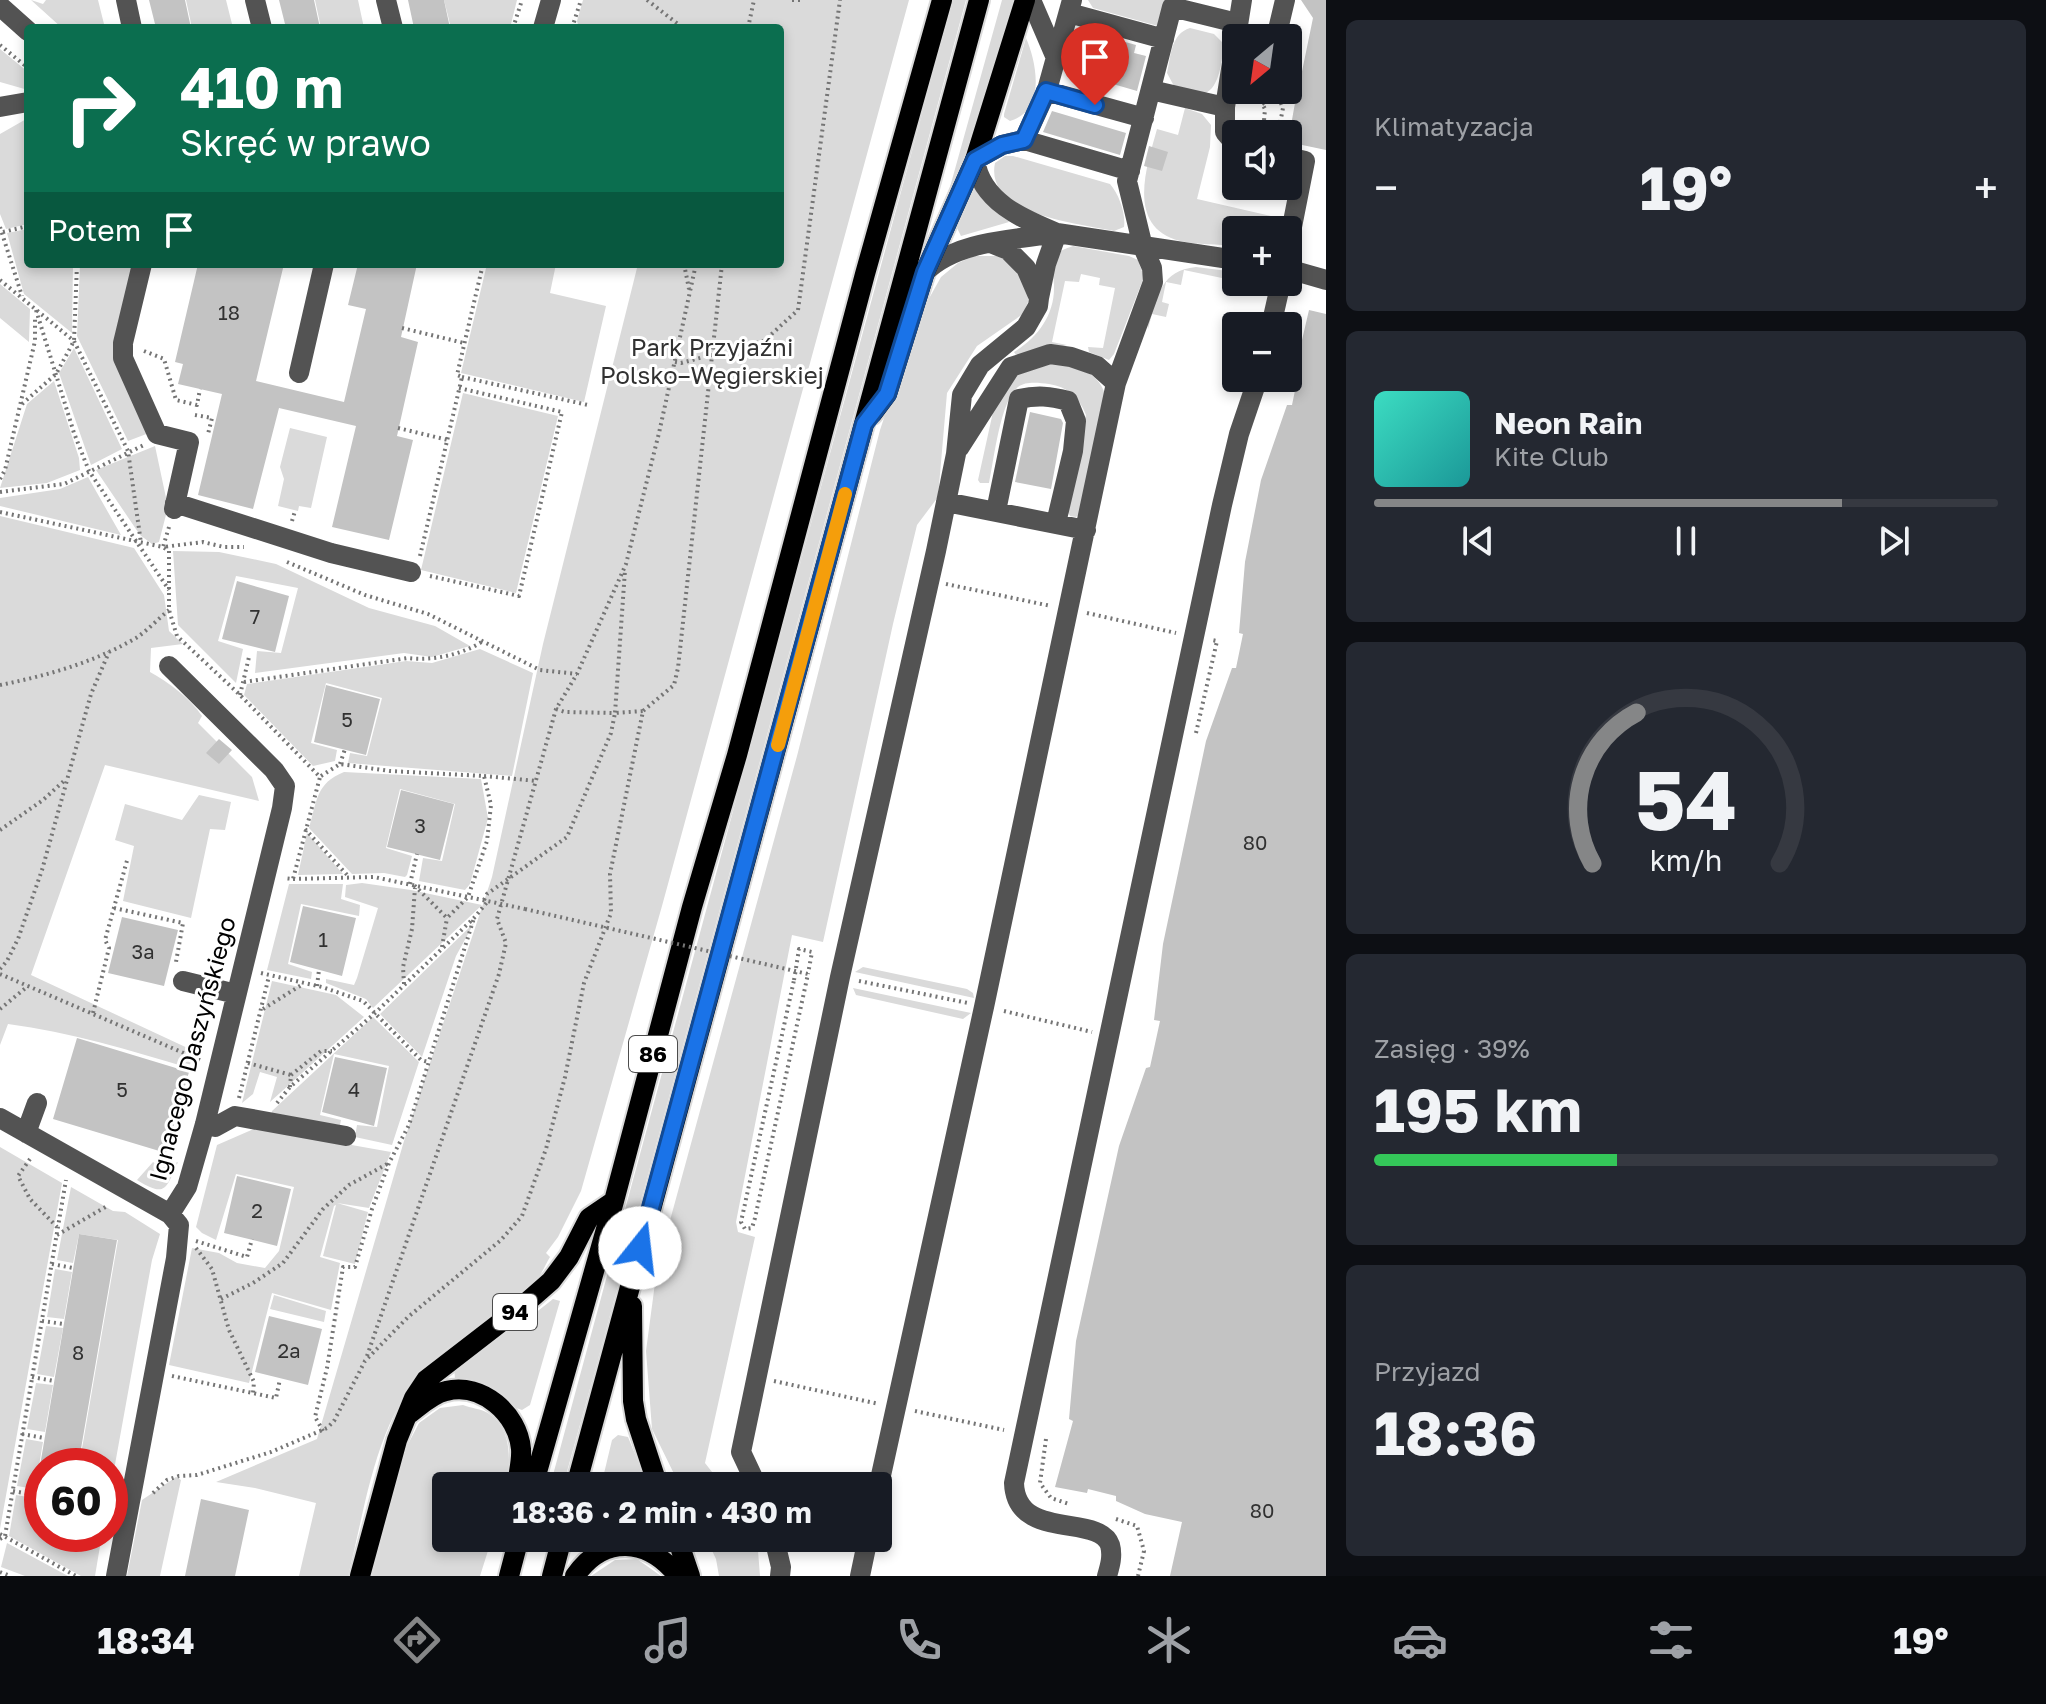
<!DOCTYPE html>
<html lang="pl">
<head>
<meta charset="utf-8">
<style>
  :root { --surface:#171b24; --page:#242831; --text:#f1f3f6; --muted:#9ea1a6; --line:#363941; --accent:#858687 }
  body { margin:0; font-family:"Golos Text",sans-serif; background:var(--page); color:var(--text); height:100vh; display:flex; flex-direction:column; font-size:30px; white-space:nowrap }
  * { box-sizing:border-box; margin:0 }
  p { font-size:26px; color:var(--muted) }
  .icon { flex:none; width:44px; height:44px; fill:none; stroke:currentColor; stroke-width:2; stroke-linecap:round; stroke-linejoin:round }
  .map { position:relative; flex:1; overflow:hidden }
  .sheet { display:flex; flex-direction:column; gap:20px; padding:20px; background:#0d0f14; width:720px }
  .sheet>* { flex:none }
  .guide { position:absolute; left:24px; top:24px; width:760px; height:244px; border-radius:8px; box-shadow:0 4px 12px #0003; background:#0b6e4f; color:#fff; overflow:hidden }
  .needle { width:52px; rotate:209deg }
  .buttons { position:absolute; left:1222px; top:24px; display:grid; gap:16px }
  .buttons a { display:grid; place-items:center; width:80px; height:80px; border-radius:8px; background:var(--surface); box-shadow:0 4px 12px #0003; font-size:40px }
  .speed { position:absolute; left:24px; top:1448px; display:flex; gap:16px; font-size:40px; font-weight:700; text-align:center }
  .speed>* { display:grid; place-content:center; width:104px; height:104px; border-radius:50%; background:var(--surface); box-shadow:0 4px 12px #0003; line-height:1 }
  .speed .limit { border:12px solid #d22; background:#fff; color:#111 }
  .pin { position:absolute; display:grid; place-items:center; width:68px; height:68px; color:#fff; margin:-82px -34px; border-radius:50% 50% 50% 0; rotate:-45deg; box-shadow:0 0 8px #0007 }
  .pin .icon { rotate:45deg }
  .me { position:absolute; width:88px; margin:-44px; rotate:16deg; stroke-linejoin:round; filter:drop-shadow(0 0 6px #0008) }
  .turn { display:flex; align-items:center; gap:28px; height:168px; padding:0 24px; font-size:36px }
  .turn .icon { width:104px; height:104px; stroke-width:2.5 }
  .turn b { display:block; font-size:56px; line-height:68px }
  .then { display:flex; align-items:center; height:76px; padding:0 24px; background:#0003; gap:16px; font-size:30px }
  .big { font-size:60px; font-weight:700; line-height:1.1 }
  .sheet .card { flex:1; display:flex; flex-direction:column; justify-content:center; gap:12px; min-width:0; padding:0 28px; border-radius:12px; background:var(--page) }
  .sheet .dial { align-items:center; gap:0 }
  .dial svg { height:208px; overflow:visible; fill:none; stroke:var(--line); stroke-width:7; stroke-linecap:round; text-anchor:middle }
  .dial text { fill:var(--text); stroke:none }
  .song { display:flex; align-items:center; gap:24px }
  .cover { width:96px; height:96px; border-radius:12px; background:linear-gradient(135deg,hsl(170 70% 55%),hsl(180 70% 35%)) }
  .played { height:8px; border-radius:4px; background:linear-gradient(90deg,var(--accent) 75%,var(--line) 75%) }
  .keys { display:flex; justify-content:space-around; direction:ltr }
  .heat { display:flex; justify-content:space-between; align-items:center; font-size:44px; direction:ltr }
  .charge { height:12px; border-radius:6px; background:linear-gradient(90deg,#34c759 39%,var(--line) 0) }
  .trip { position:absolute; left:432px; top:1472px; width:460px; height:80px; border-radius:8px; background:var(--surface); box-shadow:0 4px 12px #0003; font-weight:700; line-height:80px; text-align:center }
  .tab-bar { display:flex; height:128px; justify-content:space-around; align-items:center; background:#090b0e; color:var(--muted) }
  .tab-bar .icon { width:56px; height:56px }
  .tab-bar .active { color:var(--accent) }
  .tab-bar b { font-size:36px; color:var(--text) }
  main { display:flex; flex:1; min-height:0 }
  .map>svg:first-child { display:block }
</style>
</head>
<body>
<main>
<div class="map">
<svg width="1326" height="1576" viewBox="0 0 1326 1576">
  <rect width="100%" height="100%" fill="#fff"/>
  <!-- green -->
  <path fill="#dadada" d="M31 0 43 4 46 0H98L105 28H62Z
    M186 0H226L233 28H192Z
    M315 0H358L364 28H321Z
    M444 0H517L510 28H451Z
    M583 0H909L662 906 581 1191 558 1237 546 1253 550 1257C544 1267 539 1280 531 1288 503 1316 466 1332 437 1357 376 1411 367 1502 348 1576H299L316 1503 255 1488 216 1482 317 1439 404 1141 492 877 543 644 638 264H780V28H579L577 21Z
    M953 0H966L596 1367 563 1486H550Z
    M1002 0H1014L964 177 945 205Z
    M1088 0H1169L1158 26 1093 8Z
    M1190 28 1214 34 1224 44C1222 58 1220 94 1200 94 1192 94 1182 89 1174 86L1167 73C1171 55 1171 34 1190 28Z
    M1026 38C1037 63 1046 111 1010 121L1004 117V114Z
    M0 49 28 72V90L0 82Z
    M1185 108 1202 114 1211 125 1210 147 1197 199 1284 219 1279 230H1236V246C1217 244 1198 245 1180 241 1125 227 1147 166 1157 129L1178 135Z
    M28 118V224L6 229 0 214V134Z
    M1005 156H1013L1110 184C1119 194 1126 214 1124 227L1114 231C1080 224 984 215 995 163Z
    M978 182 1009 222 961 236 957 228Z
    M28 229V264H73L72 333 24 294 7 233Z
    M1073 246 1129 256 1138 260 1144 277 1114 354 1109 360 1089 352 1088 347 1103 348 1115 288 1099 285 1100 278 1081 274 1079 282 1065 281 1052 342 1067 345 1017 357 1014 352C1038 337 1055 315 1054 285 1054 277 1050 267 1053 260 1057 251 1065 249 1073 246Z
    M974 256H997L1014 264 1028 288V302L1023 314 977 346 947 393 938 497 917 525 893 624 823 942 792 935 736 1222 738 1232 755 1237 705 1463 723 1486H680L652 1429 646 1351 657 1268 797 756 880 430 917 320 941 277 958 263Z
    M80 264H136L122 323 149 433 128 441 77 336Z
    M487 264H556L550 293 606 306 584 402 461 373Z
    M1196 267 1236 272V281L1184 270 1181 285 1166 282 1162 302 1169 304 1166 317 1152 314 1148 329 1147 322C1160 293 1161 271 1196 267Z
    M0 284 30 309 29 342 0 318Z
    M74 348 122 449 91 465 59 373Z
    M1052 362C1074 365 1098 371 1105 394L1080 514 1076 517 1070 516 1066 509 1086 415C1079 397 1068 387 1049 384 1039 383 1026 381 1018 387 1000 401 994 460 989 483H980L978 480 993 412 1012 377Z
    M54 381 79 458 80 470 47 483 0 488 27 404Z
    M463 393 558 416 516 593 421 570Z
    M290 428 327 437 311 508 299 506 298 511 278 506 284 479 280 467Z
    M155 446 168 507 159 542 152 544 140 535 96 470Z
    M88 477 121 535 0 506V498L60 489Z
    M0 516 134 548 164 595 169 631 183 644 151 648 150 672C168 682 190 698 202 716L198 723 252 777 259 801 105 765 31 975 194 1051 189 1068C129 1050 70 1032 8 1024L0 1045Z
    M173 551 219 552 276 564 369 608 435 626 470 646 432 657 404 653 255 673 257 651 281 653 298 588 236 576 218 641 243 649 236 683 178 625Z
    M480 649 533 673 512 776 348 763 350 753 367 756 382 698 326 683 311 743 337 750 335 761 313 766 244 695 247 684 406 661 432 663Z
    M344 772 481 779 488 818 470 884 465 890 419 881 423 858 442 861 455 804 400 789 386 848 412 856 407 875 405 877 384 873 352 874 309 828C317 801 316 783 344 772Z
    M199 795 231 802 225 830 210 829 191 918 123 901 134 846 115 840 125 804 182 820Z
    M307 833 343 874 298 875Z
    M362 883 411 890 482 905 373 1008 366 999 326 983V979L354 985 357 978 378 908 345 897 346 885Z
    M289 884H343L341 899 360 905 359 916 301 904 288 964 312 972 311 979 267 970Z
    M474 923 456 956 422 1057 380 1014Z
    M863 967 967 989 973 993 974 998 855 972Z
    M272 981 336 995 364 1017 270 1102 277 1077 260 1072 253 1094 242 1103Z
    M853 988 971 1013 963 1019 856 995Z
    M373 1017 419 1062 392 1145 355 1137 357 1125 377 1127 389 1066 334 1054 320 1115 341 1120 340 1125 271 1117 272 1111Z
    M256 1128 391 1152 369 1208 337 1203 368 1212 355 1264 323 1256 336 1205 334 1206 320 1257 340 1263 331 1310 272 1293 249 1383 169 1365 192 1248 219 1253 237 1263 265 1268 279 1251 294 1187 236 1174 216 1240 202 1233 196 1227 217 1145Z
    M0 1147 62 1183 0 1529Z
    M153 1162 162 1168 178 1162C166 1189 166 1198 137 1180Z
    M71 1187 113 1211 125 1212 160 1234 152 1260 110 1492V1466H79L118 1240 79 1234 73 1263 57 1260Z
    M55 1269 72 1272 64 1319 47 1317Z
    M274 1295 326 1311 324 1322 270 1309Z
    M553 1299 560 1301 530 1405 522 1410C498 1402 480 1385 455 1379L454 1366 529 1318Z
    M46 1326 63 1328 54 1377 37 1374Z
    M36 1383 53 1385 45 1432 27 1429Z
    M463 1405C470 1408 482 1409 488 1413 513 1430 510 1460 507 1486H446V1538H492L480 1576H372L407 1446 419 1423 440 1408Z
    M618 1435 628 1437 648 1486H601L612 1440Z
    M26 1439 43 1442 35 1489 17 1486Z
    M176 1477 181 1480 160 1576H127L142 1500Z
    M16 1495 34 1498 31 1513 42 1516V1534H102L95 1576H81L9 1536Z
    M706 1538H757L760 1576H719L716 1559Z
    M7 1543 68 1576H25L1 1567Z
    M637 1559 661 1576H591L615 1560Z"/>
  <!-- building -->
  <path fill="#c3c3c3" d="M149 0H185L191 28H156Z
    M279 0H314L320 28H286Z
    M408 0H444L450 28H414Z
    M1301 0H1326V150L1288 142 1295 103 1288 102V83L1299 86 1313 18Z
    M1093 33 1136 45 1134 53 1146 56 1137 91 1089 77 1083 67Z
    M1052 111 1126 133 1120 155 1043 132Z
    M1149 146 1168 152 1162 171 1144 166Z
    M198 264H284L256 381 344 402 366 309 348 305 358 264H417L401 337 418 342 397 436 413 440 389 540 332 527 356 426 279 408 253 509 198 495 222 394 178 384 183 364 175 362Z
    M1309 310 1326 314V1576H1170L1182 1522 1145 1514 1116 1501V1496L1088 1489 1087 1493 1055 1487 1073 1421 1069 1419 1076 1341 1119 1146 1146 1068 1150 1067 1160 1021 1154 1020 1163 944 1206 741 1232 668H1236L1243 634 1239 633 1245 562 1261 480 1287 405H1292L1299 371 1295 370Z
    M1030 412 1061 419 1063 423 1051 489 1015 482Z
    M237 581 289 596 275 652 222 639Z
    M326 685 380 699 366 755 314 742Z
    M219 739 232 750 219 764 206 753Z
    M401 790 454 804 440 860 387 847Z
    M303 906 356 918 342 976 290 962Z
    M122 917 178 930 164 986 108 973Z
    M77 1038 189 1072 166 1153 53 1119Z
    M335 1057 387 1068 374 1126 322 1112Z
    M237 1176 291 1189 277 1246 224 1233Z
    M79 1234 117 1240 78 1466H40Z
    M269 1316 322 1329 308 1385 255 1372Z
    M201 1499 249 1510 235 1576H185Z"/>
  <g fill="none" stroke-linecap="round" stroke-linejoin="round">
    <defs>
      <path id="major" d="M872 414 887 394 925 272 975 160 1025 0
        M632 1306 633 1401 636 1419 658 1486
        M409 1414C420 1406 432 1394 446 1391 482 1382 518 1414 521 1449 522 1461 518 1474 517 1486
        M533 1486 614 1201 692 907 737 755 865 274 942 0
        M576 1486 979 0
        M677 1538 690 1576
        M360 1576 397 1440 414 1398 426 1380 527 1302 551 1281 569 1257 589 1218 614 1201
        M509 1576 519 1538
        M552 1576 562 1538
        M575 1576C604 1534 648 1538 678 1576"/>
    </defs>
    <!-- major casing -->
    <use href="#major" stroke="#dbdbdb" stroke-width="24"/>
    <!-- path -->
    <path stroke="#757575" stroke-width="4" stroke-dasharray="2 4" stroke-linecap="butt" d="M647 0 683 28
      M792 0H802
      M513 28 522 0
      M572 28 581 0
      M748 28 754 0
      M0 45 28 68
      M1261 90 1259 98 1265 109 1263 132 1268 134
      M1262 104 1277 94
      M1278 134 1283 108 1277 94 1283 92
      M0 227 22 296
      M3 232 28 226
      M684 264 689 289
      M0 280 74 341 128 451 141 543
      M36 310 74 433 89 471 169 590
      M402 328 464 343
      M144 351 164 359 176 400 197 405 200 389
      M675 362 681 363 764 341 798 310 840 0
      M462 377 588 405
      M22 404 56 374 74 341 77 264
      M195 415 212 418 208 434
      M398 428 448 440
      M0 479 5 470 35 341V316
      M0 492 64 484 144 445
      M0 512 163 547 169 551V610L177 636 240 695 320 777 293 879 284 878
      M292 521 295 511
      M169 527 163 547 203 542 224 547H244
      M420 556 462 377 457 375 483 264
      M287 562 365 595 428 614 540 670 577 674
      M430 576 519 596 562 412 459 388
      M946 584 1051 606
      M1087 613 1176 633
      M244 682 408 658C432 661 462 655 483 641
      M0 685C46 676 95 662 136 638 148 630 158 619 169 610
      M240 695 249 657
      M556 709 565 712 615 713 625 570
      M1196 733 1217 641 1212 640
      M340 764 345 749
      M321 776 340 764 390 771 484 776 491 805 487 841 468 897 447 918 414 885
      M484 776 537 781
      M305 829 349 877
      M0 830 43 800 65 780
      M293 879 374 877 525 909
      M410 884 417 854
      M484 900 487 894 567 837 611 733 615 713 643 711
      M114 908 183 923 176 962
      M442 947 447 918
      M796 968 799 949 812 952 808 974
      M0 969 7 961 18 939 42 870 91 694 109 652
      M261 973 322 987 363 1001 421 1060 428 1062
      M0 974 200 1060
      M794 980 796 969
      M859 981 968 1003
      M404 984 403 967 412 929 415 888
      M317 986 319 970
      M0 1009 28 986
      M263 1009 303 984
      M1004 1011 1092 1032
      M93 1013 109 948 105 940 128 857
      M248 1063 291 1075
      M290 1087 291 1075 321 1051H332
      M239 1098 269 976
      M277 1103 290 1087 374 1014 474 918 488 901
      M30 1159 18 1176 30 1199 57 1227
      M57 1235 109 1205
      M196 1241 247 1257 252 1239
      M196 1248 212 1269 229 1330 254 1382 253 1393
      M52 1264 73 1268
      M221 1299 253 1283 283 1263 323 1209 349 1185 387 1164
      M42 1321 64 1324
      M367 1356 499 974 506 943 497 919 556 709 577 674 626 564 659 433 696 264
      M172 1376 276 1398 280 1379
      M32 1377 54 1381
      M774 1381 879 1404
      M915 1411 1004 1430
      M323 1431 315 1417 327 1368 343 1267H355L372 1209 389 1163 409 1125 474 918
      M22 1434 44 1438
      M1046 1439 1040 1483 1051 1498 1069 1504
      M13 1491 35 1495
      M153 1493 167 1480 179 1476 197 1475 271 1452 327 1428 334 1421 365 1361 408 1317 501 1240 522 1216 546 1149 565 1077 584 983 611 913 610 874 643 711 674 685 678 668 722 264
      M1116 1519 1137 1526 1144 1551 1138 1576
      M0 1534 76 1576
      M0 1539 5 1536 66 1180
      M0 1572 10 1576"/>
    <!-- minor -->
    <path stroke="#535353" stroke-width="20" d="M126 0 132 28
      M255 0 262 28
      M386 0 393 28
      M1031 0 1056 58
      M0 6 28 31
      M1069 13 1164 39
      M543 28 551 0
      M1276 38 1285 0
      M1151 90 1225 107V132L1236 145
      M1046 91 1144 118
      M0 107 28 102
      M1225 107 1242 0
      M1024 140 1047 90 1072 0
      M1288 157 1305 161 1288 247
      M1130 171 1024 140 1002 145 975 160C981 202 1023 219 1057 233L1236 260
      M142 264 123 343V358L157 434 189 442 174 509
      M1288 269 1326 280
      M925 272C957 240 1015 240 1057 233
      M1039 298 1046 264 1057 233
      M1271 326 1281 282
      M299 373 324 264
      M959 448 1011 367 1050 354 1071 357 1097 366 1116 383
      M946 502 1086 530
      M175 503 331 553 411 572
      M996 511 1019 399C1037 395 1050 396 1068 401L1076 421 1073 451 1056 523
      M169 666 274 770 285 786 282 808 205 1124 187 1187 170 1214
      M183 981 236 994
      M0 1118 170 1214 179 1225 176 1258 116 1576
      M205 1124 215 1127 235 1116 346 1136
      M26 1133 37 1103
      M757 1486 741 1452 840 977 936 551 956 454 962 395 980 365 1026 327 1038 306 1039 298 1026 268 1008 250 993 244
      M878 1489 984 1007 1116 383 1153 282 1152 268 1143 247 1127 181 1172 7 1237 23
      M774 1538 781 1567 780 1576
      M860 1576 868 1538
      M1107 1576C1110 1566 1113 1556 1110 1545 1099 1513 1016 1542 1014 1483L1222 505 1239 434 1258 378"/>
    <!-- major -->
    <use href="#major" stroke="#000" stroke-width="20"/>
    <!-- path-bridge -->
    <path stroke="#757575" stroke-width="4" stroke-dasharray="2 4" stroke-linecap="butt" d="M525 909 808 974 755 1218 752 1228 745 1229 741 1222 794 980"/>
  </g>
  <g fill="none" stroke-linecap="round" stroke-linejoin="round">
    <defs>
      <path id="route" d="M640 1248 864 424 887 394 925 272 975 160 1002 145 1024 140 1046 91 1095 105"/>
    </defs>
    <!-- route casing -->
    <use href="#route" stroke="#114b97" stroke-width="20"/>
    <!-- route -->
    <use href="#route" stroke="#1a73e8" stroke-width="14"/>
    <!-- slow -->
    <path stroke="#f59e0b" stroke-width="14" d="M778 745 845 494"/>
  </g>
  <g text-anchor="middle" stroke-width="6" stroke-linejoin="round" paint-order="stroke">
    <!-- number labels -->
    <g font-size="20" fill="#313131">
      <text x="229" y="320">18</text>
      <text x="255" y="624">7</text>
      <text x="347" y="727">5</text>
      <text x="420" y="833">3</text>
      <text x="1255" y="850">80</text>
      <text x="323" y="947">1</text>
      <text x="143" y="959">3a</text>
      <text x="122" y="1097">5</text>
      <text x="354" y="1097">4</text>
      <text x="257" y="1218">2</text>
      <text x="289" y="1358">2a</text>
      <text x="78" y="1360">8</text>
      <text x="1262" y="1518">80</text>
    </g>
    <!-- shield labels -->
    <g fill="#fff" stroke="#4c4c4c" stroke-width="2">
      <rect x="629" y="1036" width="48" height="36" rx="6"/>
      <rect x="493" y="1294" width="44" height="36" rx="6"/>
    </g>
    <g font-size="22" font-weight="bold" fill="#000">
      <text x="653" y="1062">86</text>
      <text x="515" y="1320">94</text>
    </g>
    <!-- park labels -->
    <g font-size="24" fill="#313131" stroke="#fff">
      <text x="712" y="356">Park Przyjaźni<tspan x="712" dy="28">Polsko–Węgierskiej</tspan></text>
    </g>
    <!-- street labels -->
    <g font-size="24" fill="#000" stroke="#fff">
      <text transform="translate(193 1049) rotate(-75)" y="8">Ignacego Daszyńskiego</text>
    </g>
  </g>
</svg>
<div class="buttons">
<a><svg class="needle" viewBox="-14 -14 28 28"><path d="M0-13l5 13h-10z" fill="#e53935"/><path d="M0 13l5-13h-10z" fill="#9ea1a6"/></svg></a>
<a><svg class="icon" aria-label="sound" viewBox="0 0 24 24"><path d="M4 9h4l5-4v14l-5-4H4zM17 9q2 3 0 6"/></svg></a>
<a>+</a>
<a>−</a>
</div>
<div class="speed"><div class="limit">60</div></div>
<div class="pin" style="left:1095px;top:105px;background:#d93025"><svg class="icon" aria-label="arrive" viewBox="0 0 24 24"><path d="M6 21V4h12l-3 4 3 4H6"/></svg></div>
<svg class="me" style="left:640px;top:1248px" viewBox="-20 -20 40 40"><circle r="19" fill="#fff"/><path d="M0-13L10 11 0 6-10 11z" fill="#1a73e8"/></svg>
<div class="trip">18:36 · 2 min · 430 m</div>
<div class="guide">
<div class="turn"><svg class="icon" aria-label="right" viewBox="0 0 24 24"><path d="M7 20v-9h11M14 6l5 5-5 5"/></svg><div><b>410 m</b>Skręć w prawo</div></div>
<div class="then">Potem<svg class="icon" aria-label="arrive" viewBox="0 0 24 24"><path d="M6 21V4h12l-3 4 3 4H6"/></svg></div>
</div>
</div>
<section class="sheet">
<div class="card"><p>Klimatyzacja</p>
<div class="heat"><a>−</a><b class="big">19°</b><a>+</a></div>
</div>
<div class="card">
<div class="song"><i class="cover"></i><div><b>Neon Rain</b><p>Kite Club</p></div></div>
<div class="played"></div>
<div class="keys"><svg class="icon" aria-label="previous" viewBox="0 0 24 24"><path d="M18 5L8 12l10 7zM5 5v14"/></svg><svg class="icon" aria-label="pause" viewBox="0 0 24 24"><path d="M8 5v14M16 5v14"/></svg><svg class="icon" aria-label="next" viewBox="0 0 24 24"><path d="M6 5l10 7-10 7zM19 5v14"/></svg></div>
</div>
<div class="card dial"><svg viewBox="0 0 100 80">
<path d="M14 69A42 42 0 1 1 86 69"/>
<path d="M14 69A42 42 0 0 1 31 11" stroke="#858687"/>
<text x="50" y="56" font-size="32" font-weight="700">54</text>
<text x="50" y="72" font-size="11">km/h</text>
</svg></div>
<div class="card"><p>Zasięg · 39%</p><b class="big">195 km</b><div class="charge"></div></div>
<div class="card"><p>Przyjazd</p><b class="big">18:36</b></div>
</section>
</main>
<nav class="tab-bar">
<b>18:34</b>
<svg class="icon active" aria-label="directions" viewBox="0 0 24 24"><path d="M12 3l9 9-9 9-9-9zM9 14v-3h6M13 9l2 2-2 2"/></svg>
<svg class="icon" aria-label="music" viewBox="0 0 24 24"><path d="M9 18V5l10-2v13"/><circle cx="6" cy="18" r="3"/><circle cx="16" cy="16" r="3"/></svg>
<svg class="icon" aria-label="phone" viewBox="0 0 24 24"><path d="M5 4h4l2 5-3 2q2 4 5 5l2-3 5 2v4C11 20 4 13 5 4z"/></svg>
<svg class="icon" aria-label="climate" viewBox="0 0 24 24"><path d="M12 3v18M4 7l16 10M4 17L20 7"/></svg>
<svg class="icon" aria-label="car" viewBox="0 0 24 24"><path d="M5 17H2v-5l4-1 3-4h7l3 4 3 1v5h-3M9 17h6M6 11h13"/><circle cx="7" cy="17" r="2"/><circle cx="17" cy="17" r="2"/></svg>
<svg class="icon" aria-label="filters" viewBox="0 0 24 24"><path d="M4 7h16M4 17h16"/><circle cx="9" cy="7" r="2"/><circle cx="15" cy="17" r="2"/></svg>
<b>19°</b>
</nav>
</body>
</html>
